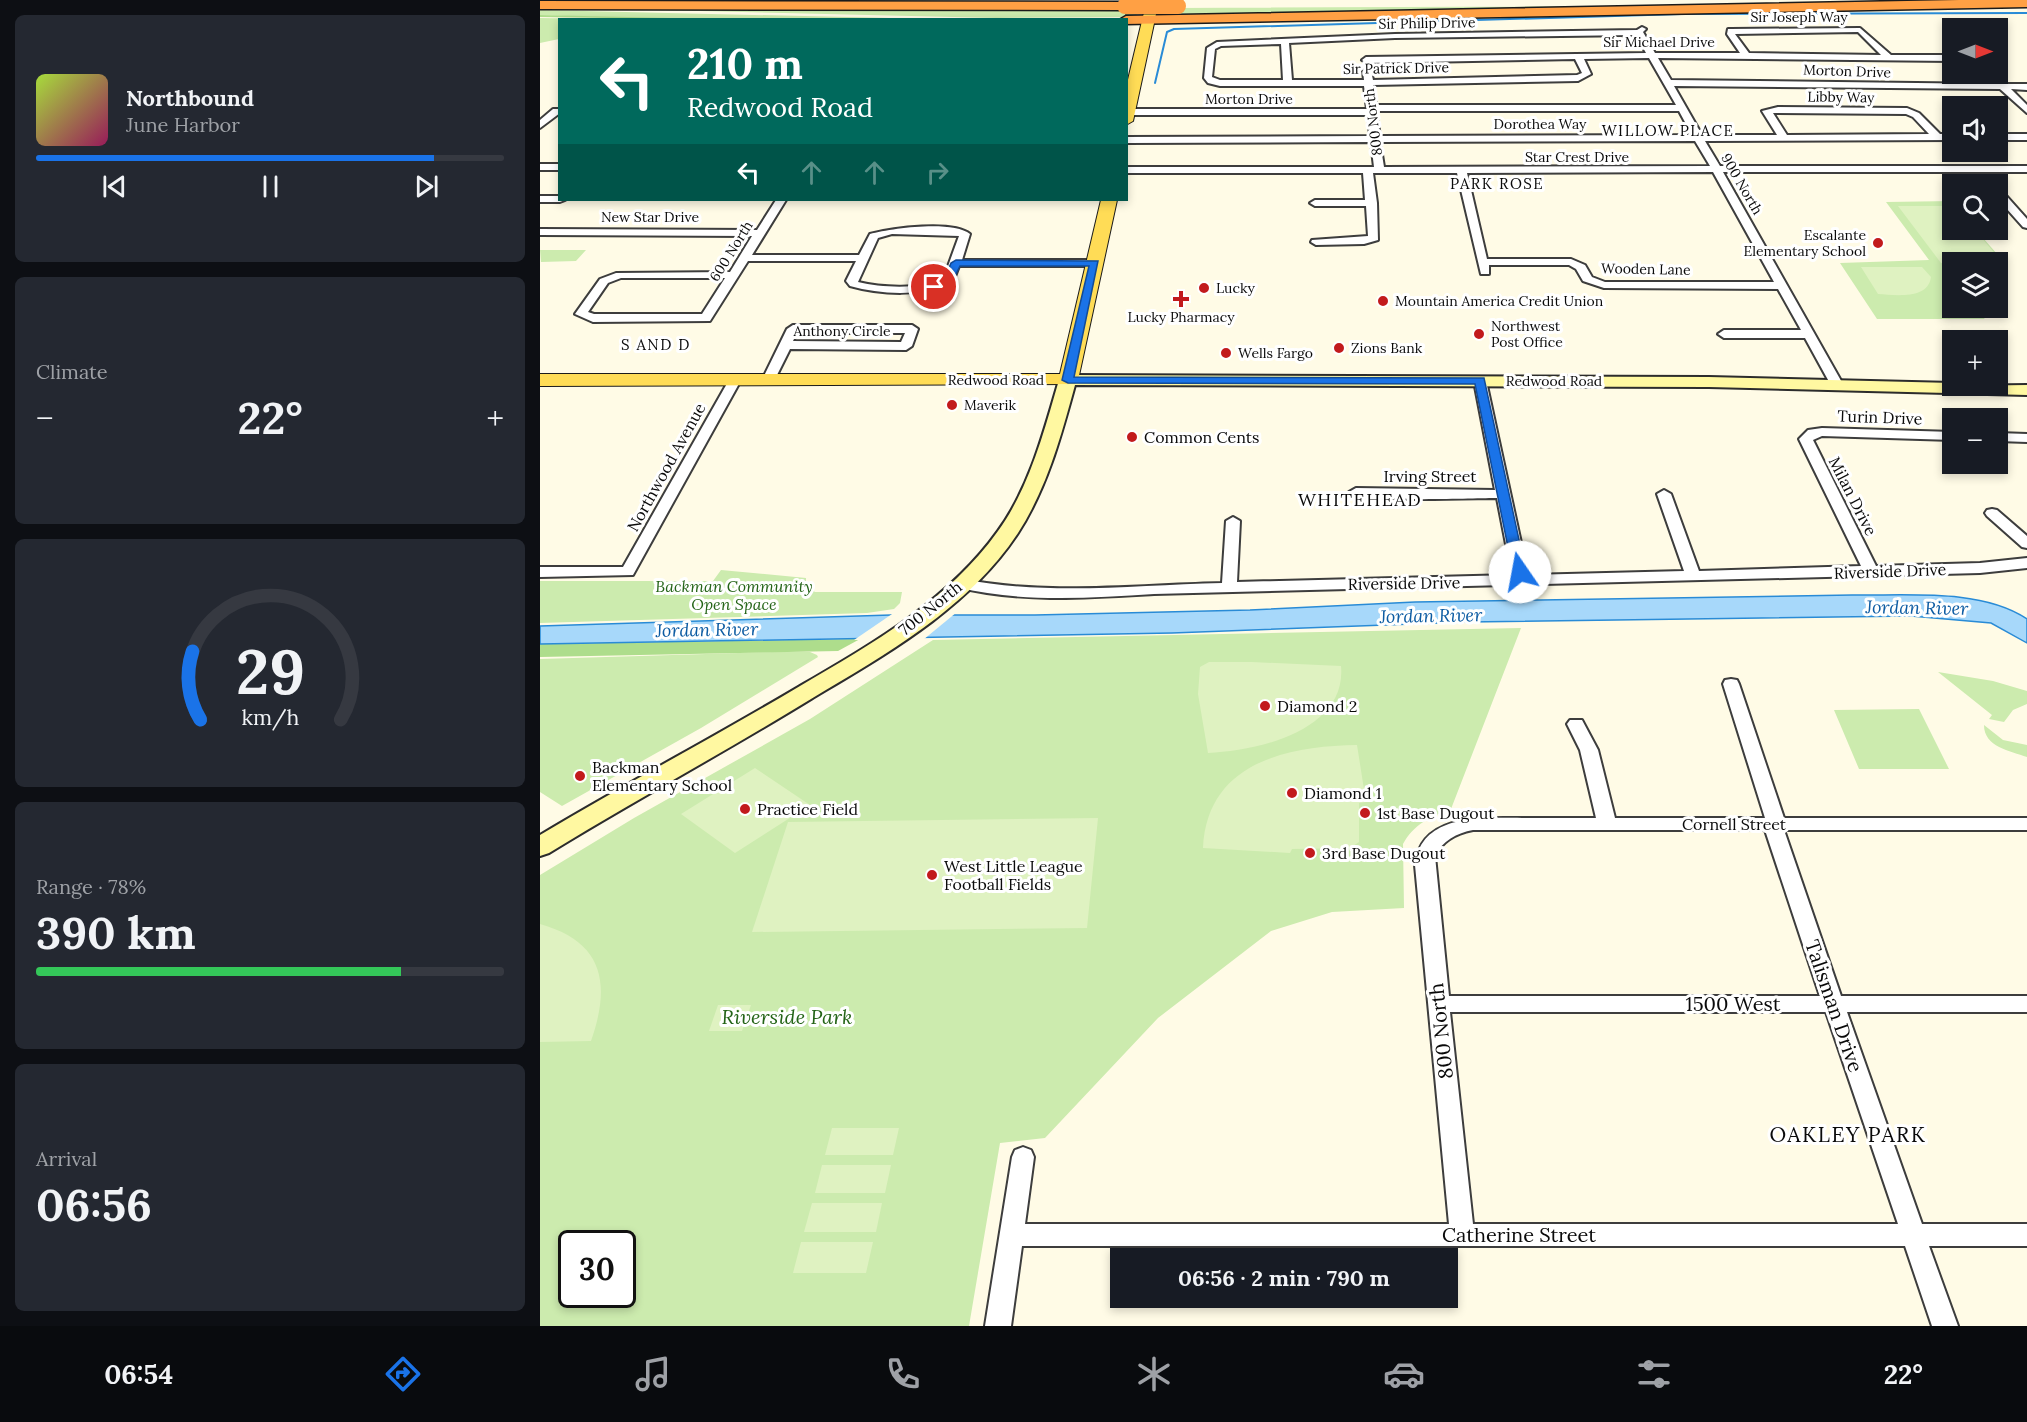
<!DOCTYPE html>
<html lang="en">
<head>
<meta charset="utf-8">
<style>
  :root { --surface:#171b24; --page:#242831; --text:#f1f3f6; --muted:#9ea1a6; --line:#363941; --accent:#1a73e8 }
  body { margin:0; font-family:Lora,serif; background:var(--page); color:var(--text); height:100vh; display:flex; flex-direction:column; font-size:22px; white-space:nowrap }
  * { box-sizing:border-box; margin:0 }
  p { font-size:20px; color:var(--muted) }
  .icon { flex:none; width:33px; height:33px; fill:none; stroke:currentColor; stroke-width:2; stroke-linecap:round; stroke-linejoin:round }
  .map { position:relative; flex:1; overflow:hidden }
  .drawer { display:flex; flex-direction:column; gap:15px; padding:15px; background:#0d0f14; width:540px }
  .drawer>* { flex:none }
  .banner { position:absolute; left:18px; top:18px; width:570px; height:183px; border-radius:0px; box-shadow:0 3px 9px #0003; background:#00695c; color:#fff; overflow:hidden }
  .needle { width:39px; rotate:90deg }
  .buttons { position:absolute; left:1402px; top:18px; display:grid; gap:12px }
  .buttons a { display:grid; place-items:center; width:66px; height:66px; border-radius:0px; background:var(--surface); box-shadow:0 3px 9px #0003; font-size:30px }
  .speed { position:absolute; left:18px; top:1230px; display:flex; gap:12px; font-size:30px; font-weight:700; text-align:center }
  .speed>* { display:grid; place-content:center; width:78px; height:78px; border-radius:50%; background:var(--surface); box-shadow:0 3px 9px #0003; line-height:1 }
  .speed .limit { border:3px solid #111; border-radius:9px; background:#fff; color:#111 }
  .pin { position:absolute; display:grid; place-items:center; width:51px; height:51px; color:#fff; margin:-26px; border:3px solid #fff; border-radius:50%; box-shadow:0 2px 6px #0007 }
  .me { position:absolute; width:66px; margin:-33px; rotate:348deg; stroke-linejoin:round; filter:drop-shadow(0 0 4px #0008) }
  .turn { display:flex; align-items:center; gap:21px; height:126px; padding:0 30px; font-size:27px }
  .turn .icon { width:78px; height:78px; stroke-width:2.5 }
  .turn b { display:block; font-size:42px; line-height:51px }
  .lanes { display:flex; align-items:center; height:57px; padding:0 30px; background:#0003; justify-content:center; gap:30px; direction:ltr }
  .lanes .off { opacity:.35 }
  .big { font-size:45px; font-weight:700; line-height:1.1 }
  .drawer .card { flex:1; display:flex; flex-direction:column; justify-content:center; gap:9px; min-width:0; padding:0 21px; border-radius:9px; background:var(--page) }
  .drawer .dial { align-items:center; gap:0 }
  .dial svg { height:156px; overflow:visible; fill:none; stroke:var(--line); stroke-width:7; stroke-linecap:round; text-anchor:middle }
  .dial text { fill:var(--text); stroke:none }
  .song { display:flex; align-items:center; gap:18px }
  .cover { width:72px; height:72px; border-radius:9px; background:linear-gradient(135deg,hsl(80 70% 55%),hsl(330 70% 35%)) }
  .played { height:6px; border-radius:3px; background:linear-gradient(90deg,var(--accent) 85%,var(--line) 85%) }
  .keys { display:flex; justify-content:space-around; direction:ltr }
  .heat { display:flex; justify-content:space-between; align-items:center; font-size:33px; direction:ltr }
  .charge { height:9px; border-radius:4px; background:linear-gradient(90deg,#34c759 78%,var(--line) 0) }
  .trip { position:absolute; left:570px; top:1248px; width:348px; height:60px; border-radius:0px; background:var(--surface); box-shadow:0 3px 9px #0003; font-weight:700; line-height:60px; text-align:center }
  .menu { display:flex; height:96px; justify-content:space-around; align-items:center; background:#090b0e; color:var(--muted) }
  .menu .icon { width:42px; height:42px }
  .menu .selected { color:var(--accent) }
  .menu b { font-size:27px; color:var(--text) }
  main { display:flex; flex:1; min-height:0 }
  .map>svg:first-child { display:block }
</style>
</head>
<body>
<main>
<section class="drawer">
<div class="card">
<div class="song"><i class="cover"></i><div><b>Northbound</b><p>June Harbor</p></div></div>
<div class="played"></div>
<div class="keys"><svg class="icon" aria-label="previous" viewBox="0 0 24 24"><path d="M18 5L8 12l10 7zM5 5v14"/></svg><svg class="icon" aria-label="pause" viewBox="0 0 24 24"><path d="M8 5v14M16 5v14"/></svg><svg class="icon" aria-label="next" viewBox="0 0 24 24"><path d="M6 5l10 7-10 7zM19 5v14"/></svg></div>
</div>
<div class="card"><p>Climate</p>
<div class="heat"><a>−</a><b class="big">22°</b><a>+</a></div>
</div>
<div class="card dial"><svg viewBox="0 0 100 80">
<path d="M14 69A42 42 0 1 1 86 69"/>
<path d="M14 69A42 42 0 0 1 10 34" stroke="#1a73e8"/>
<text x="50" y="56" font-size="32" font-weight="700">29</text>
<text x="50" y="72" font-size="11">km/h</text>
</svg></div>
<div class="card"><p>Range · 78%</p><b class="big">390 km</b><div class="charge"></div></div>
<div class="card"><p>Arrival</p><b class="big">06:56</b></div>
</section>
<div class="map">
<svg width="1487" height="1326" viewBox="0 0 1487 1326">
  <rect width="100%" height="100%" fill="#fffbe6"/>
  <!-- green -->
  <path fill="#ccebae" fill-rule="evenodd" d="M1129 6 625 17 626 12 637 8Z
    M585 9 597 12 596 17 456 18 115 10Z
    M0 10 392 19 138 20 0 15Z
    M0 18 69 19 20 20 19 39 0 43Z
    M1413 201V230H1436L1465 263 1413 262V308H1452L1444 319H1337L1300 263 1389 260 1346 202Z
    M0 250H46L36 261 1 262Z
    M181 570 266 578V586L275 592H362L360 603 354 609 327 613 0 623V581H173Z
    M981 628 911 809C890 817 874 824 863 844L864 908 792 912 731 931 618 1018 505 1138 460 1143 429 1326H0V875L94 818 270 719 393 640ZM32 1244H82V1294H32Z
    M234 652H270L277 655 278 657 161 728 22 806 0 792V659Z
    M1398 672 1453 681 1487 691V704L1473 710 1464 722 1449 719 1452 715Z
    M1379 709 1409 769H1319L1294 710Z
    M1444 725 1463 740 1487 745V757C1470 751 1444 747 1444 725Z"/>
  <!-- forest -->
  <path fill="#aedd8c" d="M0 15 131 18 138 19 0 17Z
    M320 639 298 651 0 657V644Z"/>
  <!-- pitch -->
  <path fill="#dff2c1" d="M1358 206H1413V230H1435L1463 263H1401Z
    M1321 267H1382L1391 277C1388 300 1355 295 1338 294Z
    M669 662H712L801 666C807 731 717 751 668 753L658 694 660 667Z
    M817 745 826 802 819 803V842L810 848 752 849 750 853 663 848C667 763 746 746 817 745Z
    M215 768 270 805 195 853 141 814Z
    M558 818 547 928 212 932 248 822Z
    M0 924C64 942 71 984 51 1041L0 1042Z
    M178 1005H211L202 1031H169Z
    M292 1128H359L353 1155H285Z
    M282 1165H351L345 1193H275Z
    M272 1203H342L336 1232H264Z
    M261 1242H333L326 1273H253Z"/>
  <!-- water -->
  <path fill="#a7d8fa" stroke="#298bd6" stroke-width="1.5" d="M1312 595C1366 596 1441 588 1487 619V643L1451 623 1371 616 927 622 632 633 0 644V626L351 615H495L710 610 875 602Z"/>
  <!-- pier -->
  <path fill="#fffbe6" d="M355 612H417L383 640H314Z"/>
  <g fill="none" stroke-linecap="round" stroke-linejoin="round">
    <!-- stream -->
    <path stroke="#298bd6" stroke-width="2" d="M615 83 627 32 634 29 1141 14 1487 13"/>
    <defs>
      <path id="minor" d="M1102 27 1106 29 1103 32 1115 53H1200L1187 34 1188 29H1191L1320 28 1351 55H1413V61L1118 58 1131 80 1455 84 1449 74H1457L1465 84H1487V90L1471 89 1487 105V113L1460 89 1134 86 1162 135H1237L1222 111 1238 107 1367 108 1379 113 1400 134H1413V140L1165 141 1180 166H1487V172H1183L1304 386 1303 389H1293L1265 338H1184L1178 334 1184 330H1261L1238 289 1064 288 1043 281 1036 269 1029 265H949V274H941L917 173H833L837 203 838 240 824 244 776 245 771 242 772 240 828 236 826 206H775L770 203 775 200H825L823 173H586V167H834L831 142 586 143V137L830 136 828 115H586V109H827L824 86H680L668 83 664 78 667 48 677 42 855 34 1097 30ZM1318 32 1341 55 1209 53 1195 34ZM1096 35 1106 53 826 57 822 60 826 63 1035 59 1042 73 1037 75 833 80 831 71 827 68 823 71 824 80H752L749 43 855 38ZM741 44 743 80H680L672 77 675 49 681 46ZM1109 58 1136 105H836L833 85 1038 81 1051 74 1044 59ZM836 111H1139L1152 135 840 136ZM1233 113 1366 114 1373 117 1389 134 1247 135ZM1155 141 1170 166 844 167 840 142ZM1173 172 1234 282H1065L1052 277 1045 265 1031 259H947L927 173Z
        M1404 28 1413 31V37L1404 32Z
        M13 109H19L20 113 0 128V120Z
        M1458 134H1487V140H1458Z
        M0 164H20V170H0Z
        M1458 190 1462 191 1487 219V228L1483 227 1458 199Z
        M0 196H20V200H25L20 202H0Z
        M236 200H246L212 255H319L330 234C352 228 413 220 430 234L422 260H555L561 263 555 266H419L412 284C381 296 342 295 310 286L306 281 316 261H208L170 321 53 322 35 314 60 279 76 273 190 272 212 236 0 235V229L217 230ZM352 234 419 236 403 280C379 289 343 288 318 282L338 238ZM81 278H185L162 314H54L48 312 68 283Z
        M253 325H372L378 329 372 346 366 350 250 349 233 383H223L222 380 247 329ZM257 333H365L361 342 253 341Z
        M195 376 201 380 93 575 0 577V567H83L189 380Z
        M940 377 946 381 988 575 1144 571 1117 494 1124 490 1131 494 1159 571 1321 566 1259 439 1268 430 1282 428 1413 432V440L1282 436 1273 440 1336 566 1440 563 1487 558V568L1440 573 614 594C548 598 481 603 417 587L414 584 422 579C508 596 595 585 682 583L686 521 693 517 700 521 697 582 972 575 957 498C935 498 819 503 809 492L816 488 955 490 934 381Z
        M1458 433 1487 434V442L1458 441Z
        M1452 509 1457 510 1487 536V548L1482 547 1447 516 1445 513 1447 510Z
        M1191 679 1197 680 1199 684 1244 818H1487V830H1244L1301 996H1487V1012H1307L1382 1224H1487V1246H1389L1418 1326H1392L1365 1246H482L471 1326H445L472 1157 475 1150 483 1147 491 1150 494 1157 485 1224H909L875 865C881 813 943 818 982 818 1007 818 1031 818 1056 818L1040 750 1027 724 1030 720H1042L1058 750 1075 818H1225L1183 684 1185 680ZM933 830H1225L1280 996H909L895 856C902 841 917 833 933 830ZM910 1012H1286L1358 1224H933Z"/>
      <path id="secondary" d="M528 375 1169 377 1413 383V386L1487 385V395L1169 387 535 385C521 436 507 488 478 533 429 608 346 654 271 699 185 752 95 800 9 853L0 856V835C85 784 174 737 260 686 332 644 409 600 458 531 490 487 504 431 519 380L522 376Z"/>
      <path id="primary" d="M607 0H619L593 121 586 125V88Z
        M561 200H577L538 380 535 384 0 386V374H520Z"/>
      <path id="motorway" d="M1419 0H1487V7L586 24V20H579L586 16Z
        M0 1 585 2 592 6 585 10 0 9Z"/>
    </defs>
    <!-- minor casing -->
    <use href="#minor" stroke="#3d3d3d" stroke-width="4"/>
    <!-- secondary casing -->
    <use href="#secondary" stroke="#2c2c2c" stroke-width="4"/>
    <!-- primary casing -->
    <use href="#primary" stroke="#1b1b1b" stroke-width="2"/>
    <!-- motorway casing -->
    <use href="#motorway" stroke="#1b1b1b" stroke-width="3"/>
    <!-- minor -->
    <use href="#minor" fill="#fff" fill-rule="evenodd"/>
    <!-- secondary -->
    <use href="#secondary" fill="#fff8a1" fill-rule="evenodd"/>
    <!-- primary -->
    <use href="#primary" fill="#ffdc56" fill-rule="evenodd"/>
    <!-- motorway -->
    <use href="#motorway" fill="#ffa044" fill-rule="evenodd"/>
    <defs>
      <path id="motorway-bridge" d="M585 6H638"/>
    </defs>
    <!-- motorway-bridge casing -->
    <use href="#motorway-bridge" stroke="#1b1b1b" stroke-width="17" stroke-linecap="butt"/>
    <!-- motorway-bridge -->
    <use href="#motorway-bridge" stroke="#ffa044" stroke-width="16"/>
  </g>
  <!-- route -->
  <path fill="#1a73e8" stroke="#114b97" stroke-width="1.5" d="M416 260 558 261 534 377 944 378 986 572 980 576 973 572 935 384 528 383 522 380 549 266H420L411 284 391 289V285L404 280 411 263Z"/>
  <!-- markers -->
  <g fill="#c21a1c" stroke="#fff" stroke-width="2">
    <circle cx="1338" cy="243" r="6"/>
    <circle cx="664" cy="288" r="6"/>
    <path d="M638 290h6v6h6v6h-6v6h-6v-6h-6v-6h6z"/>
    <circle cx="843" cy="301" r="6"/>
    <circle cx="939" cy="334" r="6"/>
    <circle cx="799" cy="348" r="6"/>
    <circle cx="686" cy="353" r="6"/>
    <circle cx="412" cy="405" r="6"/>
    <circle cx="592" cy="437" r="6"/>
    <circle cx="725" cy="706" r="6"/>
    <circle cx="40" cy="776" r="6"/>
    <circle cx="752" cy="793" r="6"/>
    <circle cx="205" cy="809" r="6"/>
    <circle cx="825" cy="813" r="6"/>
    <circle cx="770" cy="853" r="6"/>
    <circle cx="392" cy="875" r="6"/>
  </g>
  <g text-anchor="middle" stroke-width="6" stroke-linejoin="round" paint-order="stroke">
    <!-- far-street labels -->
    <g font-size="14" fill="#0a0a0a" stroke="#fff">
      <text x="1259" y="22">Sir Joseph Way</text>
      <text transform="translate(887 23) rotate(-1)" y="5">Sir Philip Drive</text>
      <text x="1119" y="47">Sir Michael Drive</text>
      <text transform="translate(856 68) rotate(-1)" y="5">Sir Patrick Drive</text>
      <text transform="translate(1307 71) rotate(2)" y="5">Morton Drive</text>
      <text transform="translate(1301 97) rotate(1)" y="5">Libby Way</text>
      <text x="709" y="104">Morton Drive</text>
      <text transform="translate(833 122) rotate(-97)" y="5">800 North</text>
      <text x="1000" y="129">Dorothea Way</text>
      <text x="1037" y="162">Star Crest Drive</text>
      <text transform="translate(1202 184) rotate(60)" y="5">900 North</text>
      <text x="110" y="222">New Star Drive</text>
      <text transform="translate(191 251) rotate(-58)" y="5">600 North</text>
      <text transform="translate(1106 269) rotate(1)" y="5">Wooden Lane</text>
      <text x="302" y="336">Anthony Circle</text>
      <text x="456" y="385">Redwood Road</text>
      <text x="1014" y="386">Redwood Road</text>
    </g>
    <!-- far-poi labels -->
    <g font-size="14" fill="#0a0a0a" stroke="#fff" text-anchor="start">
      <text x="1326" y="240" text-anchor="end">Escalante<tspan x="1326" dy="16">Elementary School</tspan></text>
      <text x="676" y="293">Lucky</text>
      <text x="855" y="306">Mountain America Credit Union</text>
      <text x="641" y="322" text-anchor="middle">Lucky Pharmacy</text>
      <text x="951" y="331">Northwest<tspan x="951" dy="16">Post Office</tspan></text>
      <text x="811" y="353">Zions Bank</text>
      <text x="698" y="358">Wells Fargo</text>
      <text x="424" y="410">Maverik</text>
    </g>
    <!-- far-neighbourhood labels -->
    <g font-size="15" letter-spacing="1.5" fill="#0a0a0a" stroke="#fff">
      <text x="1128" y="136">WILLOW PLACE</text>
      <text x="957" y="189">PARK ROSE</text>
      <text x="116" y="350">S AND D</text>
    </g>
    <!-- street labels -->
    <g font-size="16" fill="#0a0a0a" stroke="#fff">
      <text transform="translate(1340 417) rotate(2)" y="6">Turin Drive</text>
      <text transform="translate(126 467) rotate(-61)" y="6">Northwood Avenue</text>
      <text x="890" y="482">Irving Street</text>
      <text transform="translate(1313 496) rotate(63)" y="6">Milan Drive</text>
      <text transform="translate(1350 571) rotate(-2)" y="6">Riverside Drive</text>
      <text transform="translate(864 583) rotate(-1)" y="6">Riverside Drive</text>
      <text transform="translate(390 608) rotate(-39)" y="6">700 North</text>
      <text x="1194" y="830">Cornell Street</text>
    </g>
    <!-- poi labels -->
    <g font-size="16" fill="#0a0a0a" stroke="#fff" text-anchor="start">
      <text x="604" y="443">Common Cents</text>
      <text x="737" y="712">Diamond 2</text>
      <text x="52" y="773">Backman<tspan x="52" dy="18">Elementary School</tspan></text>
      <text x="764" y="799">Diamond 1</text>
      <text x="217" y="815">Practice Field</text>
      <text x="837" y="819">1st Base Dugout</text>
      <text x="782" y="859">3rd Base Dugout</text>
      <text x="404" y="872">West Little League<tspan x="404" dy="18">Football Fields</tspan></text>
    </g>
    <!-- park labels -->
    <g font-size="16" font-style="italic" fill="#246417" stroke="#fff">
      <text x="194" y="592">Backman Community<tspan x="194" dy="18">Open Space</tspan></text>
    </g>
    <!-- neighbourhood labels -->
    <g font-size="18" letter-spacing="1.5" fill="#0a0a0a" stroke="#fff">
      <text x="820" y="506">WHITEHEAD</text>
    </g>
    <!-- water labels -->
    <g font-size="18" font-style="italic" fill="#0c5ba2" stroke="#fff">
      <text transform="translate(1377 608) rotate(1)" y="6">Jordan River</text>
      <text transform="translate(891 616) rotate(-1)" y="6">Jordan River</text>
      <text transform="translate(167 630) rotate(-1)" y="6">Jordan River</text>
    </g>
    <!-- near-street labels -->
    <g font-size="20" fill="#0a0a0a" stroke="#fff">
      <text x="1193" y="1011">1500 West</text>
      <text transform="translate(1294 1006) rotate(71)" y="7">Talisman Drive</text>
      <text transform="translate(901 1031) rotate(-96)" y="7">800 North</text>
      <text x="979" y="1242">Catherine Street</text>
    </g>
    <!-- near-park labels -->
    <g font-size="20" font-style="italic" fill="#246417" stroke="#fff">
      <text x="247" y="1024">Riverside Park</text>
    </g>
    <!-- near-neighbourhood labels -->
    <g font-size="21" letter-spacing="1.5" fill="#0a0a0a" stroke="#fff">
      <text x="1308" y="1142">OAKLEY PARK</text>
    </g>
  </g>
</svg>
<div class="buttons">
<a><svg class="needle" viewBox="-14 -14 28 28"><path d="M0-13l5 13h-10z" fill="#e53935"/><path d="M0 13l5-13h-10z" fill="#9ea1a6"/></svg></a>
<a><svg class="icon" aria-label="sound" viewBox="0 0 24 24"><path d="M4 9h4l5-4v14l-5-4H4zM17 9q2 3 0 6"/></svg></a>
<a><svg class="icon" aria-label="search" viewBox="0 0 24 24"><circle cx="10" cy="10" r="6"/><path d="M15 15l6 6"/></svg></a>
<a><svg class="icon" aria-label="layers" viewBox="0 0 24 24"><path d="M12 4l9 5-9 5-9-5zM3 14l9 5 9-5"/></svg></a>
<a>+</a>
<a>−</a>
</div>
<div class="speed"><div class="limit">30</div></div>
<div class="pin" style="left:394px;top:287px;background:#d93025"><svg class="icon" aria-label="arrive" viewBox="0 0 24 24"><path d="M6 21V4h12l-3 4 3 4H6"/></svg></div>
<svg class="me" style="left:980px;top:572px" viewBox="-20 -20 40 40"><circle r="19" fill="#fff"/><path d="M0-13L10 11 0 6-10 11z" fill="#1a73e8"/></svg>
<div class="trip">06:56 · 2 min · 790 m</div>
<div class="banner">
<div class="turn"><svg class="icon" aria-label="left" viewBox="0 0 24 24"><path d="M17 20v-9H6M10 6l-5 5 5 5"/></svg><div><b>210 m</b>Redwood Road</div></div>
<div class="lanes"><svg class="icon" aria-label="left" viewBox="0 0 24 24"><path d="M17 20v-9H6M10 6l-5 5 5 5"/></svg><svg class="icon off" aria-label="ahead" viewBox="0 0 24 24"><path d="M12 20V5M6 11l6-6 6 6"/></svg><svg class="icon off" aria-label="ahead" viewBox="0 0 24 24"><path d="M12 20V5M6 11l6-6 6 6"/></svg><svg class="icon off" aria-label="right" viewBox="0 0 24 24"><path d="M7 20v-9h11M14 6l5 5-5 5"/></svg></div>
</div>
</div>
</main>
<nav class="menu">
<b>06:54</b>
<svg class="icon selected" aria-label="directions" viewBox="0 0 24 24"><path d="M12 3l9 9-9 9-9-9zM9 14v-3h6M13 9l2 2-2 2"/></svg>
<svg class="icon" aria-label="music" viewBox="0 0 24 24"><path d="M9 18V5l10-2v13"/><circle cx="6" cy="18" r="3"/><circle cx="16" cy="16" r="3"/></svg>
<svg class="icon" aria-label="phone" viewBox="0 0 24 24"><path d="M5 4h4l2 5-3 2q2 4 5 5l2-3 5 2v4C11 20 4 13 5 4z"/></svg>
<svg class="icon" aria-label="climate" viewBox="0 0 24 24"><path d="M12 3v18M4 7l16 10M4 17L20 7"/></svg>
<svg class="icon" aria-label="car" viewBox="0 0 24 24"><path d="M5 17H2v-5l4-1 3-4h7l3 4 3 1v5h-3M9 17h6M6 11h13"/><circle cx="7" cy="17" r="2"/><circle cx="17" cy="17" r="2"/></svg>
<svg class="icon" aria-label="filters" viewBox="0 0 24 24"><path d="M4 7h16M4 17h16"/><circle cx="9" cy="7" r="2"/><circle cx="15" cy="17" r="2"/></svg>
<b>22°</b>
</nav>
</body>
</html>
